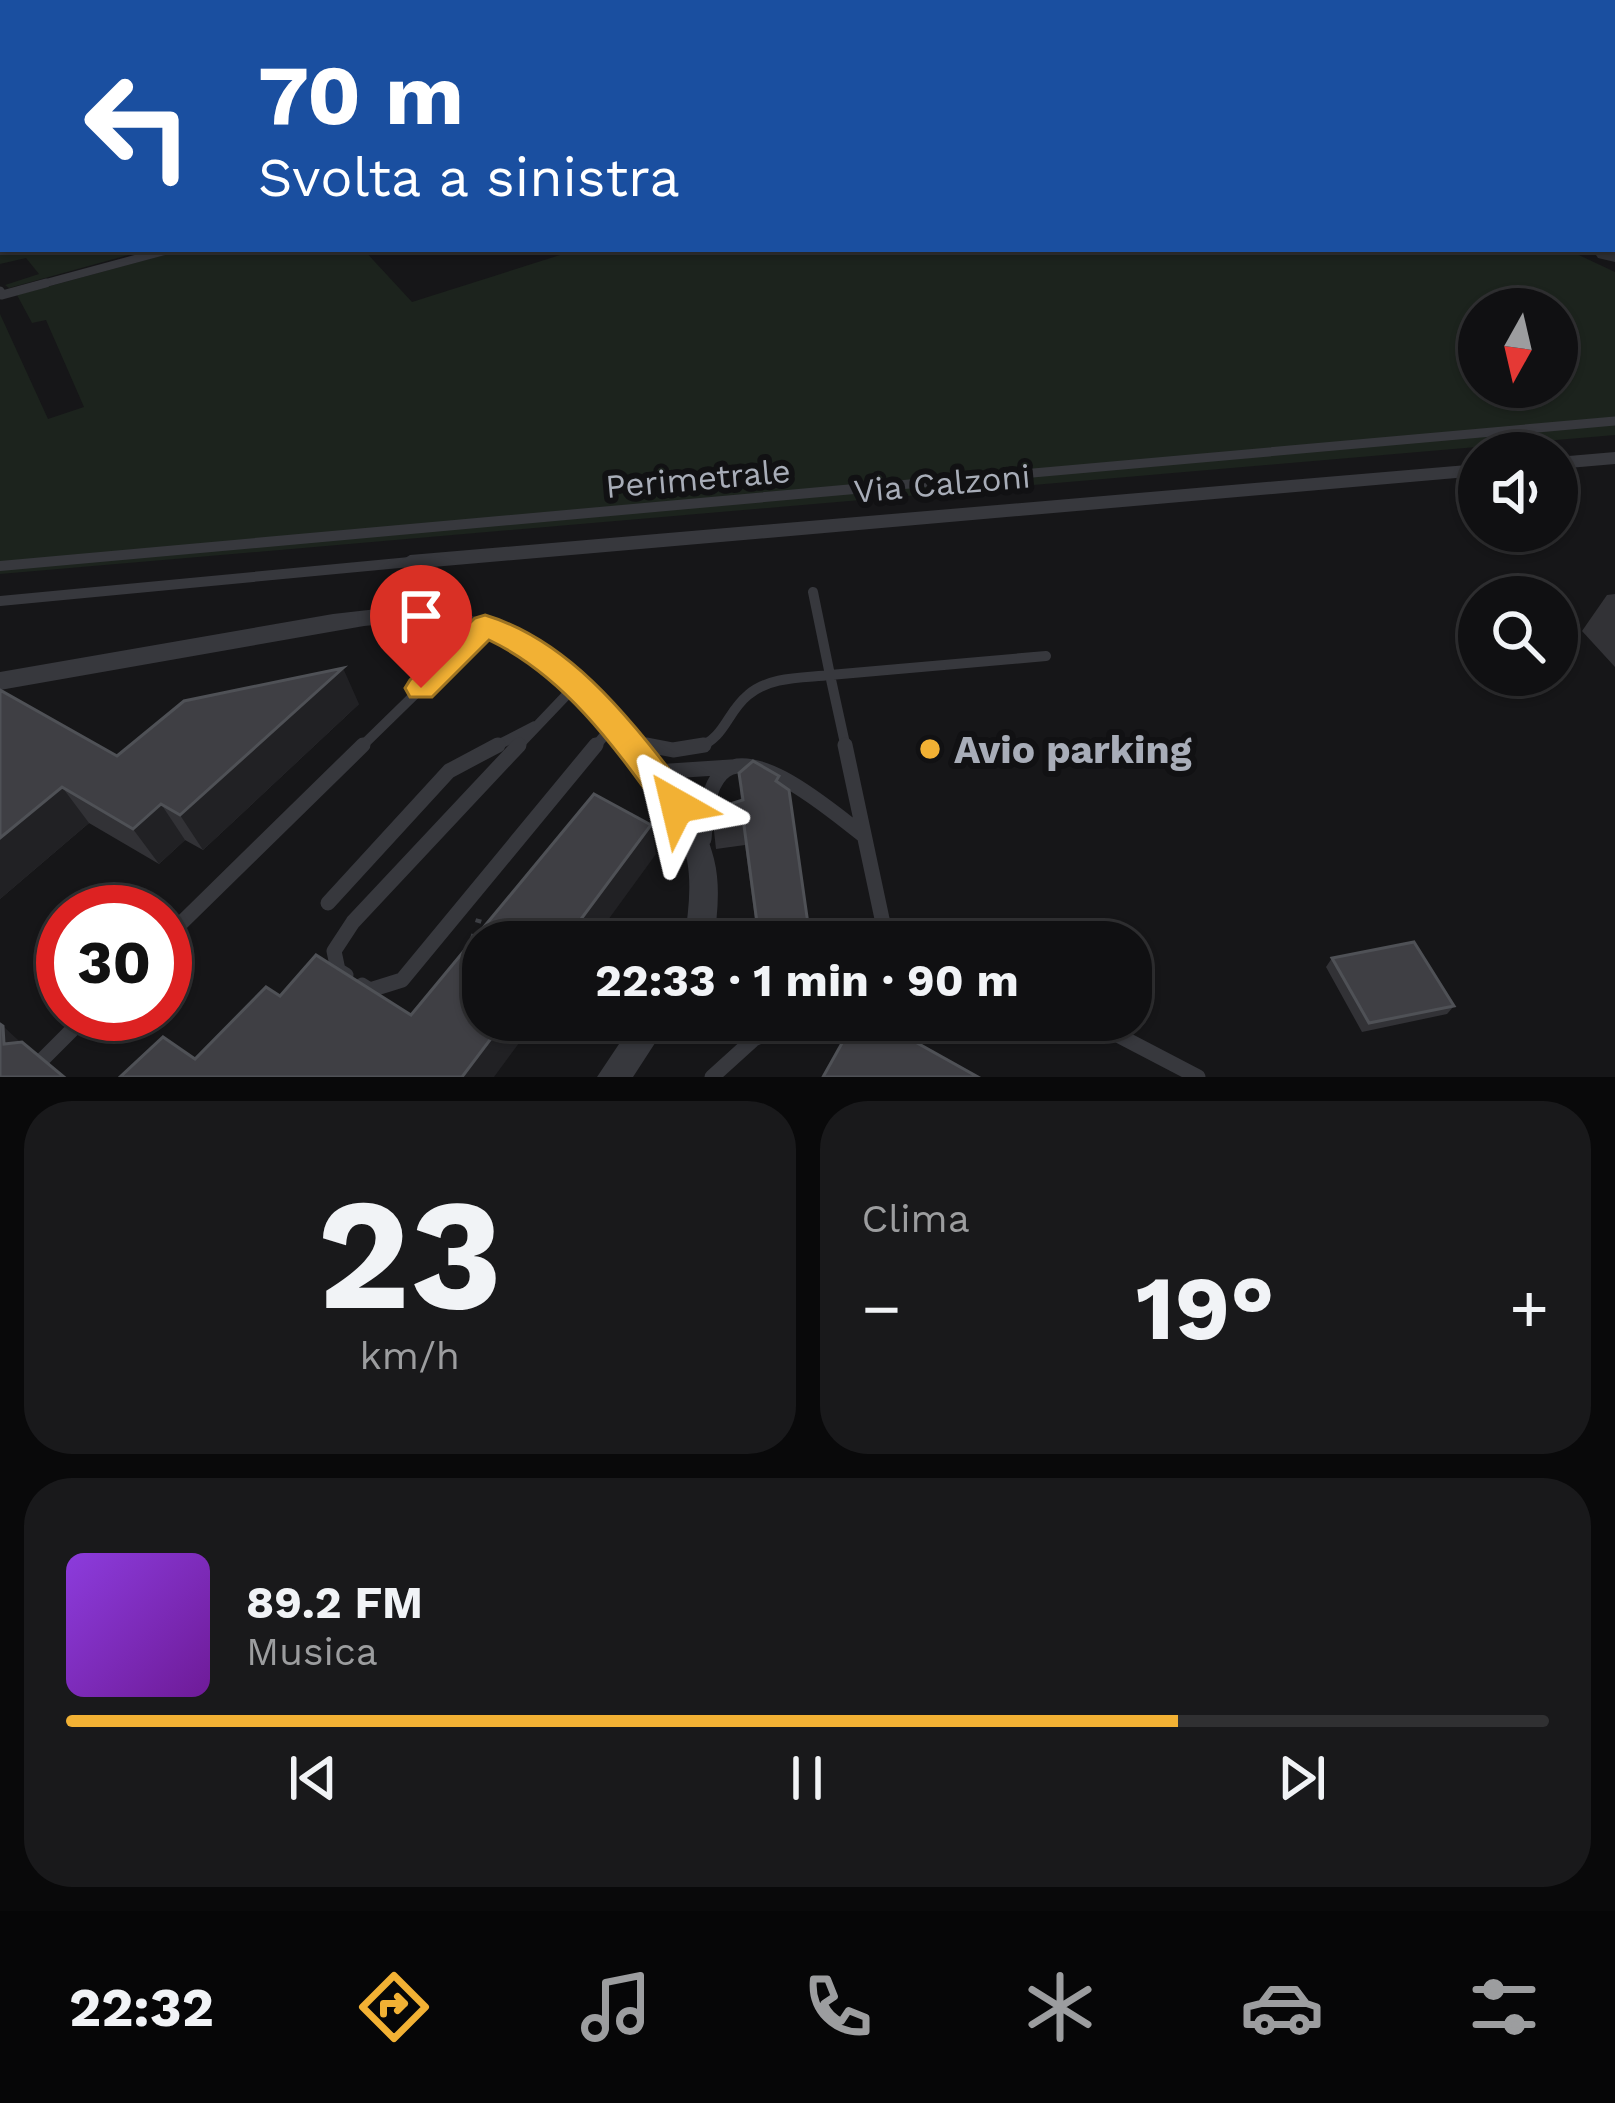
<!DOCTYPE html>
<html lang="it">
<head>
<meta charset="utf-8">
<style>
  :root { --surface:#101012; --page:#19191b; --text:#f1f3f6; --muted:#9c9d9f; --line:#303032; --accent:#f2b134 }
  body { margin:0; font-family:"Work Sans",sans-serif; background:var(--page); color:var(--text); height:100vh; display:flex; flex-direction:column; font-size:45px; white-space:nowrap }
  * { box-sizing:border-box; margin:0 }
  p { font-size:39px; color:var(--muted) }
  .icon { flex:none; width:66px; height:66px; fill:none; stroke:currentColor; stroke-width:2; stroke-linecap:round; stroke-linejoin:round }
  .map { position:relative; height:1077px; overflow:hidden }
  .panel { display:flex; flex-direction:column; gap:24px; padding:24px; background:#09090a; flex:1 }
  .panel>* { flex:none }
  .guide { position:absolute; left:0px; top:0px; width:1617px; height:252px; box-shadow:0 3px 9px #0004,0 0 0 3px var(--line); background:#1a4fa0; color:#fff; overflow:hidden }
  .needle { width:78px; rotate:188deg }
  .tools { position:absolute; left:1458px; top:288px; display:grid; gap:24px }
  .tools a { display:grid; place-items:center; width:120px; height:120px; border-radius:50%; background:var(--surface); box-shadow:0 3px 9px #0004,0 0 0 3px var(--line); font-size:60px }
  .speed { position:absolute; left:36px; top:885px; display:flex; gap:24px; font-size:60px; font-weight:700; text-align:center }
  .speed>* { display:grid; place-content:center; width:156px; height:156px; border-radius:50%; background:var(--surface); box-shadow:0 3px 9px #0004,0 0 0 3px var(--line); line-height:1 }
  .speed .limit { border:18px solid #d22; background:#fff; color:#111 }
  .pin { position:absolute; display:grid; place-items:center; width:102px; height:102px; color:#fff; margin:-123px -51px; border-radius:50% 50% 50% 0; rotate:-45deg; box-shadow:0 0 12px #0007 }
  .pin .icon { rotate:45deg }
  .me { position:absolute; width:132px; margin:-66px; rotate:323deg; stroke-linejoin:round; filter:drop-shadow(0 0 9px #0008) }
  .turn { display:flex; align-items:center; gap:42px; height:252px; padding:0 60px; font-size:54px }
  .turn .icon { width:156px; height:156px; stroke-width:2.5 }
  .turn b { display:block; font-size:84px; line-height:102px }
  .big { font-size:90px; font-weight:700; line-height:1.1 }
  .panel .widget { flex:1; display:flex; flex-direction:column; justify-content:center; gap:18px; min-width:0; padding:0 42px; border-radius:48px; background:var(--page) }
  .panel .dial { align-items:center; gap:0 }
  .dial b { font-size:156px; line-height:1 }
  .song { display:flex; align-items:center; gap:36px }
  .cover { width:144px; height:144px; border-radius:18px; background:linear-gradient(135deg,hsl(270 70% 55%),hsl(280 70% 35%)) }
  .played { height:12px; border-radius:6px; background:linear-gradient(90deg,var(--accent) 75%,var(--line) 75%) }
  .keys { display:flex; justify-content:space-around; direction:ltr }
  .heat { display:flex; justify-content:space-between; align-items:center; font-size:66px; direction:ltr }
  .panel .tiles { flex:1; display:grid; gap:24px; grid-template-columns:1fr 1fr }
  .widget:last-child { grid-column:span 2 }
  .trip { position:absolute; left:462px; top:921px; width:690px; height:120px; border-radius:48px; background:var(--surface); box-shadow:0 3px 9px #0004,0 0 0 3px var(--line); font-weight:700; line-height:120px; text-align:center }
  .dock { display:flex; height:192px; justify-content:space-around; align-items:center; background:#060607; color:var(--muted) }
  .dock .icon { width:84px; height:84px }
  .dock .selected { color:var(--accent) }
  .dock b { font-size:54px; color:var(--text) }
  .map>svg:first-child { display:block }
</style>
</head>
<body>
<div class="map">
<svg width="1615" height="1077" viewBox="0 0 1615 1077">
  <rect width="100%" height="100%" fill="#161618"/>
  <!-- green -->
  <path fill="#1c231d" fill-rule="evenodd" d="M0 212 3 249H150L9 288 5 285 39 274 26 258 0 264Z
    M186 249H363L412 302 579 249H1566L1615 272V435L0 574V314L48 419 84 407 46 320 32 323 17 295ZM1479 309H1557V387H1479Z"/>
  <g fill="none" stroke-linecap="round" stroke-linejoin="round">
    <!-- taxiway -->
    <path fill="#303135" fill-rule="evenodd" d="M1135 0H1181L1183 3H1137Z
      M1442 0H1481L1483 3H1444Z
      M1614 31H1615V51H1614Z
      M1615 233V262L1598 258 1592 249H1614Z"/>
    <!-- runway -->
    <path fill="#303135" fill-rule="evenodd" d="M1240 0H1326L1238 3Z"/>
    <!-- path -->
    <path stroke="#3d3f44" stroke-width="6" stroke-dasharray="8 12" stroke-linecap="butt" d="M472 942 479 919"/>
    <!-- service-far4 -->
    <path stroke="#37383d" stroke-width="6" d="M211 0 215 3
      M58 3 76 0
      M298 3 315 0
      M460 3 476 0
      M632 3 647 0"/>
    <!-- service-far3 -->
    <path stroke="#37383d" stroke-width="8" d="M35 286 172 249"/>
    <!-- service-far2 -->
    <path stroke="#37383d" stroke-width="9" d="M0 291 2 295 46 283
      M854 489 1615 421"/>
    <!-- service-far1 -->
    <path stroke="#37383d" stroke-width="10" d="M0 566 888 486
      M813 592 830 675 1046 656
      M0 601 410 562
      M637 742 658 748
      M360 748 484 627
      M492 748 535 726
      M516 748 576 685
      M594 748 614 724
      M697 748C726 737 726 713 748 695 770 676 803 678 830 675L846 748"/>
    <!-- service -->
    <path stroke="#37383d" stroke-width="15" d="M647 745 673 750 704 745
      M845 745 884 928
      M655 772 731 767
      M704 839C706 819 706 790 721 774 753 741 836 815 863 835
      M328 903 449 771 498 745
      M165 939 363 745
      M346 975 338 970 334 951 353 922 519 745
      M362 985 370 990 402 980 596 745
      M1089 1020 1198 1077
      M41 1061 88 1014
      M712 1077 754 1039 795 1020"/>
    <!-- minor -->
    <path fill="#37383d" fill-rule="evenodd" d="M1615 452V464L1557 469V457Z
      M1479 464V476L410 569 399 562 410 555Z
      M395 607C517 607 583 664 654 756 679 787 705 820 714 859 721 887 717 915 714 942H684C688 915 692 887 687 860 672 789 550 658 482 634 444 620 404 622 364 626L0 690V672L333 614Z
      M635 1020H670L633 1077H597Z"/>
  </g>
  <!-- wall -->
  <path fill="#323236" d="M1615 594V667L1582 631 1607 595Z
    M0 690 117 756 359 704 203 850 185 840 159 864 89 823 0 899Z
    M739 773 780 783 808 924V942H758L745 845 716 849 713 822 741 801Z
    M1332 958 1454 1006 1447 1014 1362 1032 1326 967Z"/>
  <!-- shaded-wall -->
  <path fill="#212124" d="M0 0H53L48 3H3V10L0 11Z
    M343 668 359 704 203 850 180 815Z
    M62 787 89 823 0 899V838Z
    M161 804 185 840 159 864 133 829Z
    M651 825 656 854 592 942H564Z
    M505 1020H536L494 1077H462Z
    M3 1026 32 1053 4 1044Z"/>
  <!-- building -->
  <path fill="#3f3f44" stroke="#4f5156" stroke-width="3" d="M343 668 180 815 161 804 133 829 62 787 0 838V690L117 756 184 701Z
    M753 761 779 776 776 781 789 790 808 924 758 930 743 818 713 822 714 809 743 800 739 773Z
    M594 794 651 825 564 942H483V1020H505L462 1077H120L163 1037 195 1059 266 987 280 996 316 955 411 1015Z
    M1414 942 1454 1006 1369 1023 1332 958Z
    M855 1020H876L978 1077H823Z
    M0 1024 3 1026 4 1044 22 1042 64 1077H0Z"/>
  <!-- route -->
  <path fill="#f2b134" stroke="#9d7322" stroke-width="3" d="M485 615C575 642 634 725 690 796L695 806 690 817 677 821 665 817C616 749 566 677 489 640L432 697H410L405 688 410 680 475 618Z"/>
  <!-- markers -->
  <circle fill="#f2b134" stroke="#111113" stroke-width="4.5" cx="930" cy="749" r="12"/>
  <g text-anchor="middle" stroke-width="12" stroke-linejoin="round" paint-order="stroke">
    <!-- street labels -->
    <g font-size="33" fill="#a8adb8" stroke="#111113">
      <text transform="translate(698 478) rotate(-5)" y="12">Perimetrale</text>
      <text transform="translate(942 483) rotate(-5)" y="12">Via Calzoni</text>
    </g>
    <!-- near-poi labels -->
    <g font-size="39" font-weight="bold" fill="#a8adb8" stroke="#111113" text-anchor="start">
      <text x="954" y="763">Avio parking</text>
    </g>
  </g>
</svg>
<div class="tools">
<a><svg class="needle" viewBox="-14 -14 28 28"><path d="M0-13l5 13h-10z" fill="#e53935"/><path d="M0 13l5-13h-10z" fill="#9c9d9f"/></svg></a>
<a><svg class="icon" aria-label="sound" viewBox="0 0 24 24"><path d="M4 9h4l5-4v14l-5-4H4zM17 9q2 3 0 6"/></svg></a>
<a><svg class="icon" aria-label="search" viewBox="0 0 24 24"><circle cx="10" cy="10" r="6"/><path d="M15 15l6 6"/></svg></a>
</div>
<div class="speed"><div class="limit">30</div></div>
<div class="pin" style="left:421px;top:688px;background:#d93025"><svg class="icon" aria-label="arrive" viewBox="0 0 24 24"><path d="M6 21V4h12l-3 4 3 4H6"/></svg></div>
<svg class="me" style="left:677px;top:806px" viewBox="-20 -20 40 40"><path d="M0-17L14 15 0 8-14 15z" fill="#f2b134" stroke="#fff" stroke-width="4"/></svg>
<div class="trip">22:33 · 1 min · 90 m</div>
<div class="guide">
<div class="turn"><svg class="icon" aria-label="left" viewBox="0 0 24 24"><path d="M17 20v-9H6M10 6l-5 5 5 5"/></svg><div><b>70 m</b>Svolta a sinistra</div></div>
</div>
</div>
<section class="panel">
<div class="tiles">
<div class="widget dial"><b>23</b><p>km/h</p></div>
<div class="widget"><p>Clima</p>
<div class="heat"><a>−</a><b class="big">19°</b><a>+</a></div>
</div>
<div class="widget">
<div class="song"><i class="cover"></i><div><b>89.2 FM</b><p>Musica</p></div></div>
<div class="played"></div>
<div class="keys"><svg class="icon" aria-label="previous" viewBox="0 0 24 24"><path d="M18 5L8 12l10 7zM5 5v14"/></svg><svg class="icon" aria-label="pause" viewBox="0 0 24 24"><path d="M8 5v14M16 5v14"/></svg><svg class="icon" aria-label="next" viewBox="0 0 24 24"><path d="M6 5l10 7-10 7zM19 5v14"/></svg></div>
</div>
</div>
</section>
<nav class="dock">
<b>22:32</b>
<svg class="icon selected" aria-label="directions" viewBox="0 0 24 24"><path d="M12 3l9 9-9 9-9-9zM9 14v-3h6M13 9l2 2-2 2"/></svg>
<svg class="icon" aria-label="music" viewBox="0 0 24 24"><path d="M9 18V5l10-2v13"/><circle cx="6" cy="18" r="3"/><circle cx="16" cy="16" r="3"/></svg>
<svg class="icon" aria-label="phone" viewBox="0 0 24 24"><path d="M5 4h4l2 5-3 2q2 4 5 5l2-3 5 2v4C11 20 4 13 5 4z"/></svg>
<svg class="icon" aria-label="climate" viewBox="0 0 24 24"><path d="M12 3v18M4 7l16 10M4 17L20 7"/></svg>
<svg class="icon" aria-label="car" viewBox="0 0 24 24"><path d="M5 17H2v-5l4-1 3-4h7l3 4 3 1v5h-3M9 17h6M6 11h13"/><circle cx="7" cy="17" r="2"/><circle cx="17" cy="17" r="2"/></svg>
<svg class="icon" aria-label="filters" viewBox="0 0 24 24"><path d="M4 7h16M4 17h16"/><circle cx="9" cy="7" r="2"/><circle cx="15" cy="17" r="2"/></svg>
</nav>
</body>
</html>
